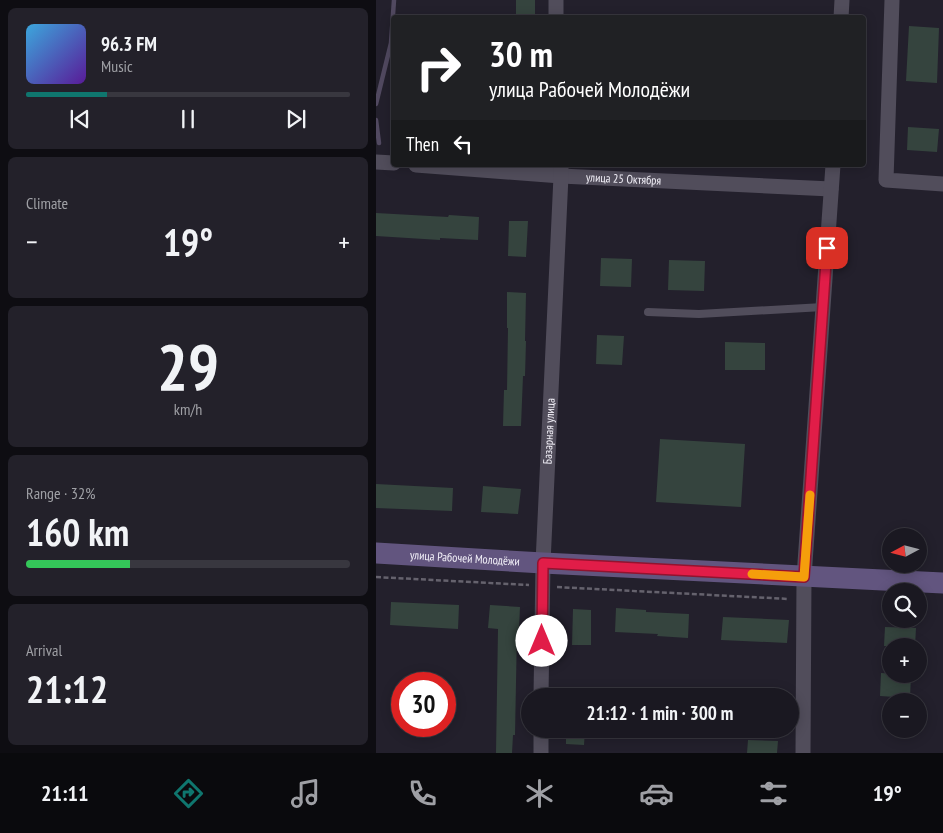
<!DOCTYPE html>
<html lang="en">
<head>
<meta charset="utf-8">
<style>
  :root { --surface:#1a1821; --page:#23212a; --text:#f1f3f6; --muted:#9fa0a5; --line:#38373f; --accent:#0f766e }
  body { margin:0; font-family:"PT Sans Narrow",sans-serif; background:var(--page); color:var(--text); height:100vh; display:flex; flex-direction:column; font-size:19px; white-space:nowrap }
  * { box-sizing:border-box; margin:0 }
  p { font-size:16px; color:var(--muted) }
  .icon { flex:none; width:28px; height:28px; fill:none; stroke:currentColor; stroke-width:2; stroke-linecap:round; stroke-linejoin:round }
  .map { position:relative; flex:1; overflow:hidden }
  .panel { display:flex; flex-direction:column; gap:8px; padding:8px; background:#0e0d12; width:376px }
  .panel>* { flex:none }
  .guide { position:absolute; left:15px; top:15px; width:475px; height:152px; border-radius:5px; box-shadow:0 2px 12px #0003,0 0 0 1px var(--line); background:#202124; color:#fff; overflow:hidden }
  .needle { width:32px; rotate:263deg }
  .controls { position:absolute; left:506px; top:528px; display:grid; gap:10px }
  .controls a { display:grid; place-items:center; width:45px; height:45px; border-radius:50%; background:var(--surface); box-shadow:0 2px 12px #0003,0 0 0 1px var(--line); font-size:25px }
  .speed { position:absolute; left:15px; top:672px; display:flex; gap:10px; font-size:25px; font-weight:700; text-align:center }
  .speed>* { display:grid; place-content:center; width:65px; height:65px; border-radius:50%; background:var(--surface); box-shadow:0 2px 12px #0003,0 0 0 1px var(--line); line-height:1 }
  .speed .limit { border:8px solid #d22; background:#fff; color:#111 }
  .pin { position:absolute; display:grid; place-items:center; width:42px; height:42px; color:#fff; margin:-21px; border-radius:10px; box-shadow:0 2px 8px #0006 }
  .me { position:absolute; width:55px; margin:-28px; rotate:0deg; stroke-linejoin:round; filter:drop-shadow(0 0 4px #0008) }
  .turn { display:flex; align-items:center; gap:18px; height:105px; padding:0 15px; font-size:22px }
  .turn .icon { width:65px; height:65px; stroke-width:2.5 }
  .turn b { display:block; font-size:35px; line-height:42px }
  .then { display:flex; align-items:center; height:48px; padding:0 15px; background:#0003; gap:10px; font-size:19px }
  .big { font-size:38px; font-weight:700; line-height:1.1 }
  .panel .card { flex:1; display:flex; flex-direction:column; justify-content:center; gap:8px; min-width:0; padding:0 18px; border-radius:8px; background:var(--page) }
  .panel .dial { align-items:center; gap:0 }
  .dial b { font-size:65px; line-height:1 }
  .song { display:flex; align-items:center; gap:15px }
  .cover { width:60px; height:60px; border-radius:8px; background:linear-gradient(135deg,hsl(200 70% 55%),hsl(270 70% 35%)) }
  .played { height:5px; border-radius:2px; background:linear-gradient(90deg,var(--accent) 25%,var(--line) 25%) }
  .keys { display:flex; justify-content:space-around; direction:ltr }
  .heat { display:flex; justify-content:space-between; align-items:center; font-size:28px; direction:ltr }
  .charge { height:8px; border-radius:4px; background:linear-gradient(90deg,#34c759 32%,var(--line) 0) }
  .trip { position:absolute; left:145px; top:688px; width:278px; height:50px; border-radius:25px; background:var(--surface); box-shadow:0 2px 12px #0003,0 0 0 1px var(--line); font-weight:700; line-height:50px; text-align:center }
  .menu { display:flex; height:80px; justify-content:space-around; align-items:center; background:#0a0a0d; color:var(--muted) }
  .menu .icon { width:35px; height:35px }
  .menu .current { color:var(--accent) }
  .menu b { font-size:22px; color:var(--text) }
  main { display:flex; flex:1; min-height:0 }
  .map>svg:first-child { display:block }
</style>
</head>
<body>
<main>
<section class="panel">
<div class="card">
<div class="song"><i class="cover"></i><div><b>96.3 FM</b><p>Music</p></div></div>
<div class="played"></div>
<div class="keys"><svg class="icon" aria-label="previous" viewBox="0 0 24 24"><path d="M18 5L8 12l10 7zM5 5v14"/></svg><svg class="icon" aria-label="pause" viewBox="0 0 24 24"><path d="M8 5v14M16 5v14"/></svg><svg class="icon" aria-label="next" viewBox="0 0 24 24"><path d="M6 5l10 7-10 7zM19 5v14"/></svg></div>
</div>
<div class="card"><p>Climate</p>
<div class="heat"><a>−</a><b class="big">19°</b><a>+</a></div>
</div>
<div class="card dial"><b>29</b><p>km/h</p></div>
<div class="card"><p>Range · 32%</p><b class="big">160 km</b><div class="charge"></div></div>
<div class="card"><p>Arrival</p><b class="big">21:12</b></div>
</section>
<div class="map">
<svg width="567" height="753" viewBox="0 0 567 753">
  <rect width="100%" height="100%" fill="#23202c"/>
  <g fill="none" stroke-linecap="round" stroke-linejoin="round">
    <!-- stream -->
    <path stroke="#514960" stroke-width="4.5" d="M0 104 15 43 18 0
      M0 120 3 143"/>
  </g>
  <!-- building -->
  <path fill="#35443e" d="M140 0H159V18H140Z
    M533 26 563 28 561 83 530 81Z
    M532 127 563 129 561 152 531 150Z
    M0 213 72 217 73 215 103 217 102 240 64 238V240L0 236Z
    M133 221H152L150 257 132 256Z
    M225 258 256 259 255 287 224 286Z
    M293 260 329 261 328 291 292 290Z
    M131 292 150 293 149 341H150L149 376H147L145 426H127L128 390H131L132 328H131Z
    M221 335 248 336 246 365 220 364Z
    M349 342 389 343V370H349Z
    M284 439 369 444 365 507 280 502Z
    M0 484 77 488 76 511 0 508Z
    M107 486 145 489 142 514 105 512Z
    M15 602 83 605 82 629 14 625Z
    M114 605 144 607 143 630H141L139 735H137L136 753H120L122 629 112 628Z
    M240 608 270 610V612L313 614 312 638 281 636 282 634 239 632Z
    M197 609 215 610V645H196Z
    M347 617 413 620 411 643 345 640Z
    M509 627 540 628 539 646H508Z
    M505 673 535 675 534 698 504 696Z
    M190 729H209L208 745 190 744Z
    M372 740 402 741 401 753H371Z"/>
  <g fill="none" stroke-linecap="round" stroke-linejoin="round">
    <!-- path -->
    <path stroke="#65626d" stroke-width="2.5" stroke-dasharray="5 2.5" stroke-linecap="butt" d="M0 577 153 585
      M181 587 413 599"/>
    <!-- service -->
    <path stroke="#514d5b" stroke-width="8" d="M272 312 323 314 447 307"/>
    <!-- minor -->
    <g stroke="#514d5b" stroke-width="15">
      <path d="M516 0 510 180 567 184"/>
      <path d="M180 18V0"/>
      <path d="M465 18 466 0"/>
      <path d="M0 162 18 163"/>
      <path id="s1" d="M40 165 185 176 455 189"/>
      <path id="s2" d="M165 696 167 563 185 176V165"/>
      <path d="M165 753V729"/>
      <path d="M427 753 428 577 457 165"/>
    </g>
    <!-- secondary -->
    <path stroke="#62557f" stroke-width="21" id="s3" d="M0 553 167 563 567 583"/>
  </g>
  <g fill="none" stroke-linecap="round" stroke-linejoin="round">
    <defs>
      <path id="route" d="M166 641 167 563 428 577 451 248"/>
    </defs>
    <!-- route casing -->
    <use href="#route" stroke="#92132f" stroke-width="12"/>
    <!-- route -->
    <use href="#route" stroke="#e11d48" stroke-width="9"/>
    <!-- slow -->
    <path stroke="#f59e0b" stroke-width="9" d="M376 574 428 577 434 495"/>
  </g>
  <g text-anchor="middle" stroke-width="5" stroke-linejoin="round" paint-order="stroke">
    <!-- street labels -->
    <g font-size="12" fill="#f3f1f9" stroke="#0c0b10">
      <text dy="4" stroke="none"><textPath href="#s1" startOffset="208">улица 25 Октября</textPath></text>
      <text dy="4" stroke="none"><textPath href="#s2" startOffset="265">Базарная улица</textPath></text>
      <text dy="4" stroke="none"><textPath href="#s3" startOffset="89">улица Рабочей Молодёжи</textPath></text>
    </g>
  </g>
</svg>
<div class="controls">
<a><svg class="needle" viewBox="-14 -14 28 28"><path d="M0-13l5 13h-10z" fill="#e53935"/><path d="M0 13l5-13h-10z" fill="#9fa0a5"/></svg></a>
<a><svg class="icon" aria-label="search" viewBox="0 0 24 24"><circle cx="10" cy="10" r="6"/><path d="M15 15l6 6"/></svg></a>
<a>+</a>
<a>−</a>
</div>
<div class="speed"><div class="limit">30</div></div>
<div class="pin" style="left:451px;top:248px;background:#d93025"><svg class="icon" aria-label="arrive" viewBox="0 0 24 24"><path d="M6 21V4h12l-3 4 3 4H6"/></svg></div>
<svg class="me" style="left:166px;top:641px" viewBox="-20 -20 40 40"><circle r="19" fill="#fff"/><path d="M0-13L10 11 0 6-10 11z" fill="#e11d48"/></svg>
<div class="trip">21:12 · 1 min · 300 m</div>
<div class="guide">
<div class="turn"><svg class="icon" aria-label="right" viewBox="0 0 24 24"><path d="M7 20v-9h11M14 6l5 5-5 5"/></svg><div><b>30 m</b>улица Рабочей Молодёжи</div></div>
<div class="then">Then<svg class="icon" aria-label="left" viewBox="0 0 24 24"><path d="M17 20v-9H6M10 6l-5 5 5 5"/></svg></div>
</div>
</div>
</main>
<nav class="menu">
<b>21:11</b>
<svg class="icon current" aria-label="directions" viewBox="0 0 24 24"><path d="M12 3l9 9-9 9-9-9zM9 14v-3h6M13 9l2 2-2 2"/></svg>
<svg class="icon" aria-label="music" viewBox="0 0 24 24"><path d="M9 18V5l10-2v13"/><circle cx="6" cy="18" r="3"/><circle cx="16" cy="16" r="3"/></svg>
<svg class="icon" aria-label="phone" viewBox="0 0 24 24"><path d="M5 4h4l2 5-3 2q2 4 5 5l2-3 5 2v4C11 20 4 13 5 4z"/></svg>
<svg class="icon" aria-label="climate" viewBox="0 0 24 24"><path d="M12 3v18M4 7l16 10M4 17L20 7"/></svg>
<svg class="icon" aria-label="car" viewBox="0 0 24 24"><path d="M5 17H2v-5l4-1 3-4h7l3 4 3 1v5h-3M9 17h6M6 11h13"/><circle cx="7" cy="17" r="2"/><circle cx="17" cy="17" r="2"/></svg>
<svg class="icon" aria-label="filters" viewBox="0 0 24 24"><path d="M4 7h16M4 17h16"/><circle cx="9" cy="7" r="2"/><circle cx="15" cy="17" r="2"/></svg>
<b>19°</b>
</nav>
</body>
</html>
